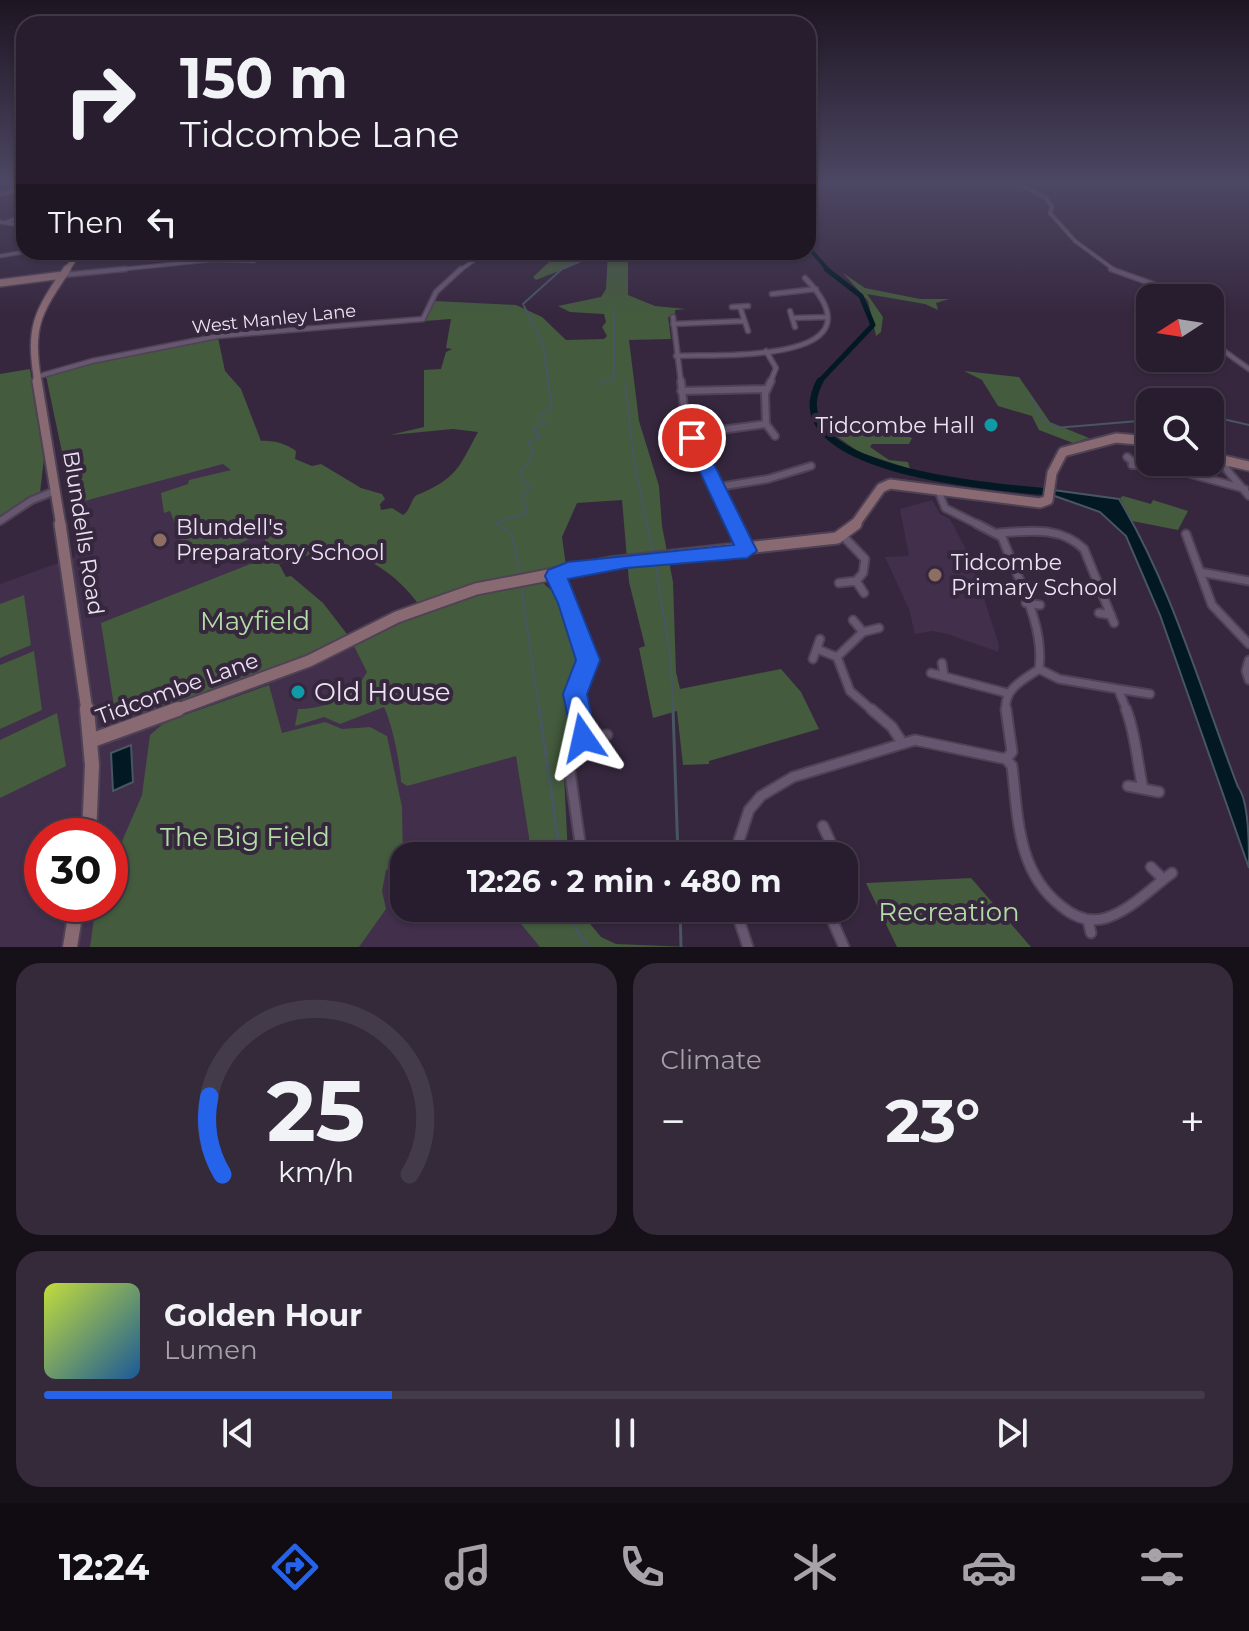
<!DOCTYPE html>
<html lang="en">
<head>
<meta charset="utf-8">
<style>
  :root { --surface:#281d2e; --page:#342a3a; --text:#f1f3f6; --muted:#a5a2aa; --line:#443b4a; --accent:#2563eb }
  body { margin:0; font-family:Montserrat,sans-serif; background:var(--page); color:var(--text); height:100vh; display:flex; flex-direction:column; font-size:30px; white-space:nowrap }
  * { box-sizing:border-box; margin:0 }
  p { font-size:26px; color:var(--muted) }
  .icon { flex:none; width:44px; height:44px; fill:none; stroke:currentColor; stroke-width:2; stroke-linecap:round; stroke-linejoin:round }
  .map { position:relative; height:947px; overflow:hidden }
  .drawer { display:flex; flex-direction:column; gap:16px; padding:16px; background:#161019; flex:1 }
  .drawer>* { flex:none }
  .guide { position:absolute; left:16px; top:16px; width:800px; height:244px; border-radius:24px; box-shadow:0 2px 6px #0004,0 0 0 2px var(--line); background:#281d2e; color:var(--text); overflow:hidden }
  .needle { width:52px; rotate:258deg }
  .controls { position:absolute; left:1136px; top:284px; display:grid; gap:16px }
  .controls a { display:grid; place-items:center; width:88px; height:88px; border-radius:16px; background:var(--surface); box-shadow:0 2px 6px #0004,0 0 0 2px var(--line); font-size:40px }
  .speed { position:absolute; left:24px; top:818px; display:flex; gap:16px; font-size:40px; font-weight:700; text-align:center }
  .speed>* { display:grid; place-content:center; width:104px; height:104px; border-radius:50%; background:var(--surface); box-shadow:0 2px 6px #0004,0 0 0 2px var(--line); line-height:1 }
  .speed .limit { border:12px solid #d22; background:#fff; color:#111 }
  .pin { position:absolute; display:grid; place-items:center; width:68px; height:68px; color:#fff; margin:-34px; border:4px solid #fff; border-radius:50%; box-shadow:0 2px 8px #0007 }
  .me { position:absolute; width:88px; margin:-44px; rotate:349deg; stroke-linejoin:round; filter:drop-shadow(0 0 6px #0008) }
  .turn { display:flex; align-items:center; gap:28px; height:168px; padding:0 32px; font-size:36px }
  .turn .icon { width:104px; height:104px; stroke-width:2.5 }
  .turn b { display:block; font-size:56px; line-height:68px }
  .then { display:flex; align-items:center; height:76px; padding:0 32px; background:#0003; gap:16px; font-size:30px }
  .big { font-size:60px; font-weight:700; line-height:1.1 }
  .drawer .tile { flex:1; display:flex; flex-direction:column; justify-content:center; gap:12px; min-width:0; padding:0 28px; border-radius:24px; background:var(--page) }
  .drawer .dial { align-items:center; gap:0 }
  .dial svg { height:208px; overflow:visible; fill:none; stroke:var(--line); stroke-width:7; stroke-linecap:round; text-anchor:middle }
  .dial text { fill:var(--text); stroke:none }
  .song { display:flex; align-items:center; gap:24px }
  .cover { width:96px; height:96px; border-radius:12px; background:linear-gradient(135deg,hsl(70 70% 55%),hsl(210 70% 35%)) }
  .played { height:8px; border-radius:4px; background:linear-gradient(90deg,var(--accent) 30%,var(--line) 30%) }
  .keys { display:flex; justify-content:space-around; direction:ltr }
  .heat { display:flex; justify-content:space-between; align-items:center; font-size:44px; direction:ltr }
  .drawer .tiles { flex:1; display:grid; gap:16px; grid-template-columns:1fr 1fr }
  .tile:last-child { grid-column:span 2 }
  .trip { position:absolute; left:390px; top:842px; width:468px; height:80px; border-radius:24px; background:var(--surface); box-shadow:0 2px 6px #0004,0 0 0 2px var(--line); font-weight:700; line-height:80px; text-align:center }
  .menu { display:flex; height:128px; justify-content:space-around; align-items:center; background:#100c12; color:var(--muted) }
  .menu .icon { width:56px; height:56px }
  .menu .on { color:var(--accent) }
  .menu b { font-size:36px; color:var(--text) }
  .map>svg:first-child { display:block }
</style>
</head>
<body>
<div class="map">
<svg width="1249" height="947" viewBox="0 0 1249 947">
  <rect width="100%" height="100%" fill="#36273e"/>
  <!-- built -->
  <path fill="#412f4c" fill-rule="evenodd" d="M218 338 225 371 241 389 273 556 286 577 291 576 323 603 350 638 525 754 538 856H404V908H544L552 947H0V584L75 557 71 524 73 504 46 376ZM42 836H110V904H42Z
    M932 500 940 514 950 519 972 561 999 645 998 652 948 634 932 631 915 634 909 609 885 557 909 556 900 509Z"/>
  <!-- green -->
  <path fill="#445b3d" d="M560 252H607L536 280 533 277Z
    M608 252H628V295L655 306 686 309 675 310V317H668L671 339 629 340 639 421 659 486 662 526 673 582 676 672 680 689 781 669 801 692 819 729 709 761V764L683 765 677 711 653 718 639 648 645 646 629 582 622 500 577 503 562 537 566 566 471 584 419 605C401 580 376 560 344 551 330 547 296 559 279 564L286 577 291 576 323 603 350 638 326 651 142 720 116 719 101 623 273 555 262 534 219 552 187 555 170 511 164 513 161 493 188 484 189 480 231 470 223 464 73 504 46 376 95 361 218 338 225 371 241 389 261 441C273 440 287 444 296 451L295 459 312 466 321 464 361 488 382 494 385 499 380 504 381 510 392 508 403 515C411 510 411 498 417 495 457 478 458 469 478 432L453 429 390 435 424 427V370L441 369 446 352 452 349 446 348 451 319 425 321 434 301 516 305 542 317 566 340 604 339 607 336 602 327 606 322 604 314 570 312 558 306 601 297 606 289Z
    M843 273 865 288 920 299H949L936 303 938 310 925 304 867 294 883 317 881 332 876 336 868 301Z
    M30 369 44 458 40 493 0 517V374Z
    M964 371 1019 377 1050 422 1089 438 1073 443 1039 430 1032 416 998 406 982 380Z
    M829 422C856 447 883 425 912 438L909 444H872L870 447 889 460 908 462 910 469 859 452 826 429 823 424Z
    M1123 496 1151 504 1153 500 1188 511 1178 530 1132 521 1120 498Z
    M540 580 564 602 580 654 567 687 575 734 563 754 568 856H522L529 848V837L516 756 407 786 401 782C400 762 392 724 384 707L340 724 324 717 295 726 298 709C323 710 355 695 367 672L353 644C412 612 475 593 540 580Z
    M24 595 31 645 0 658V604Z
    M34 651 42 710 0 729V665Z
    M269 685 282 733 325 722 342 729 370 727 387 736 402 807 403 862 386 870 382 891 386 909 359 947H90L96 904H110V869L142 795 150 735 165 722Z
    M57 713 66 766 0 798V740Z
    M971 878 1031 947H897L866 883Z
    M521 908H577L601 937 616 944 689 947H540L521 924Z"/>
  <!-- water -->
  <path fill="#021923" stroke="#485661" stroke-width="2" d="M1053 490 1119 499C1172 587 1201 691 1238 787 1249 801 1249 845 1249 868L1160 615 1126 536 1100 512 1052 495Z
    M131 745 133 782 113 791 111 753Z"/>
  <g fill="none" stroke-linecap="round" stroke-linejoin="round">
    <!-- stream-far1 -->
    <path stroke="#485661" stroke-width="2" d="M523 304 562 269 602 252
      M625 382 634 461 653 554
      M598 384 614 378V310
      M1031 397 1042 420 1055 428 1150 420
      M1210 416 1249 425
      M655 564 671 662 673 711
      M521 577 512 534 495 523 527 513 522 496 531 486 524 484 520 471 529 464 533 450 528 442 541 438 532 429 546 423 538 416 552 409 543 344 524 306
      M521 584 539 711"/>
    <!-- stream -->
    <path stroke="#485661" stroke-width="3" d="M539 709 559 845 553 856
      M673 709 678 856
      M563 908 588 947
      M680 908 681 947"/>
    <!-- canal-far2 -->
    <path stroke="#021923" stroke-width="4" d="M808 215V225
      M808 247 829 271"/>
    <!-- canal-far1 -->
    <path stroke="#021923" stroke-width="5" d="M818 383 873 325 861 296 826 269"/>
    <!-- canal -->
    <path stroke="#021923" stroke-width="7" d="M820 381C771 472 1002 488 1051 492"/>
    <defs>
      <path id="street-far4" d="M1016 183 1045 197 1052 207 1050 213 1075 241 1116 271
        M0 194 24 189
        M20 199 24 198
        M0 222 24 226
        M7 222 24 215
        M34 255 36 252
        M0 256 24 252
        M105 271 212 260 254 261
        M459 271 486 252"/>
      <path id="street-far3" d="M1111 269 1158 286V298
        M63 275 125 269
        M772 294 816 289
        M732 307 748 306
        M740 307 748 331
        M790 311 795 327
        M673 317 681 383
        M792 318 828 317
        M673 324 744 321
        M1210 341 1249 369
        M766 351 776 368 770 383
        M676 356C721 354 888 364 805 278
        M36 377 92 361 218 336 423 319 436 292 461 269"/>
      <path id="street-far2" d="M681 381 686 426 735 526
        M681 391 767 389
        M766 424 775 436
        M690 434 766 424 765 394 771 381
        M1127 457 1137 465
        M1224 460 1227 470 1249 496
        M1132 465H1158L1245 489
        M718 487 768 479 811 466
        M938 490 945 508 981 526
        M0 521 32 500 55 491"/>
      <path id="street-far1" d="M734 524 746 548
        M977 524 1002 537C1017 578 1045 624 1039 669
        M999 533C1030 531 1060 526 1084 549L1114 623
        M1186 534 1212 605 1249 644
        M843 536 865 559 863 573 856 581 864 593
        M1200 572 1249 581
        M556 576 568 599 589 664 575 694 578 711
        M839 583 856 581
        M1026 603 1040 605
        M1099 613 1111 615
        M853 620 863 632
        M817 649 837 657
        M813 659 820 639
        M1249 660 1246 671 1249 680
        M942 663 944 676
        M931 673 1007 693
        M1118 689 1150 694
        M873 711 850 691 837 657 863 632 879 628
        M1006 711C1003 689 1023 680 1039 669L1059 679 1118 689 1127 711"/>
      <path id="street" d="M578 709 583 738 569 766 582 856
        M871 709 892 727 901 741
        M1006 709 1012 752 1006 759 1012 766C1018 817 1017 872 1061 906 1074 917 1090 923 1106 918 1131 910 1151 888 1172 873
        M1126 709C1136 735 1137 762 1143 789
        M583 738 607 735
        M1128 786 1159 792
        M823 826 837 856
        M734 856 749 810 761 796 793 777 915 740 1006 759
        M1151 867 1163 879
        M595 908 598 914
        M735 908 748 947
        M827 908 844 947
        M1088 921 1091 933"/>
      <path id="secondary-far4" d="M66 271 79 252"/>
      <path id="secondary-far3" d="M0 283 63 275
        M38 383C29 327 36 315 67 269"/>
      <path id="secondary-far2" d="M37 381 61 526
        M1210 457 1249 466
        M854 526 881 488 890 484 1040 503 1048 500 1052 473 1063 452 1116 438 1150 441"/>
      <path id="secondary-far1" d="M60 524 87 711
        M173 711 309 661 397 617 476 589 610 563 837 538 856 524"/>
      <path id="secondary" d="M87 709 92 765 89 836
        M90 741 178 709
        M70 947 77 904"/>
    </defs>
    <!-- street-far4 casing -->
    <use href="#street-far4" stroke="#4f4255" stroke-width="5"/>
    <!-- street-far3 casing -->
    <use href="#street-far3" stroke="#4f4255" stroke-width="7"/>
    <!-- street-far2 casing -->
    <use href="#street-far2" stroke="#4f4255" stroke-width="10"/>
    <!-- street-far1 casing -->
    <use href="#street-far1" stroke="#4f4255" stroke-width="11"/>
    <!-- street casing -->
    <use href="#street" stroke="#4f4255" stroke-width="13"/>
    <!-- secondary-far4 casing -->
    <use href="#secondary-far4" stroke="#4f4255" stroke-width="7"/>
    <!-- secondary-far3 casing -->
    <use href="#secondary-far3" stroke="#4f4255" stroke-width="10"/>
    <!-- secondary-far2 casing -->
    <use href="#secondary-far2" stroke="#4f4255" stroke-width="13"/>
    <!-- secondary-far1 casing -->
    <use href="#secondary-far1" stroke="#4f4255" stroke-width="15"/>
    <!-- secondary casing -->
    <use href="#secondary" stroke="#4f4255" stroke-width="18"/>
    <!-- street-far4 -->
    <use href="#street-far4" stroke="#665670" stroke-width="3"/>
    <!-- street-far3 -->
    <use href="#street-far3" stroke="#665670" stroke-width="4"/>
    <!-- street-far2 -->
    <use href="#street-far2" stroke="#665670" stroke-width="6"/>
    <!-- street-far1 -->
    <use href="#street-far1" stroke="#665670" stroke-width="7"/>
    <!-- street -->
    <use href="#street" stroke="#665670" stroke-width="9"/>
    <!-- secondary-far4 -->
    <use href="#secondary-far4" stroke="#8a6a72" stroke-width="5"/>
    <!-- secondary-far3 -->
    <use href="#secondary-far3" stroke="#8a6a72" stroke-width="7"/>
    <!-- secondary-far2 -->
    <use href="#secondary-far2" stroke="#8a6a72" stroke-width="9"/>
    <!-- secondary-far1 -->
    <use href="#secondary-far1" stroke="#8a6a72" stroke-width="11"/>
    <!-- secondary -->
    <use href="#secondary" stroke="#8a6a72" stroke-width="14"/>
  </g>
  <!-- sky -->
  <linearGradient id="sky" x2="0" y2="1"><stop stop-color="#1e1522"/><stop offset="0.58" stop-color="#4c4763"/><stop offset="1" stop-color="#4c4763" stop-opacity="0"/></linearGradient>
  <rect width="1249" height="315" fill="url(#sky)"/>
  <!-- route -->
  <path fill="#2563eb" stroke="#184099" stroke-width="2" d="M692 433 701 438 757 551 747 558 626 568 568 579 600 660 587 694 596 738 592 746 583 750 574 746 563 694 576 660 558 603 545 576 548 570 568 562 734 545 684 438Z"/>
  <!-- markers -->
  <g fill="#0f9aa8" stroke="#36273e" stroke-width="3">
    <circle cx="991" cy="425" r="8"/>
    <circle cx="298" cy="692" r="8"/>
  </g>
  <g fill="#8d6e63" stroke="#36273e" stroke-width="3">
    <circle cx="160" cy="540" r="8"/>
    <circle cx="935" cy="575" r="8"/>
  </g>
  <g text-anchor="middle" stroke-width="8" stroke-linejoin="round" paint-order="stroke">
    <!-- far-street labels -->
    <g font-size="18" fill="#ece3f2" stroke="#36273e">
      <text transform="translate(274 319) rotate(-6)" y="6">West Manley Lane</text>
    </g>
    <!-- poi labels -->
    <g font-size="22" fill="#ece3f2" stroke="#36273e" text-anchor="start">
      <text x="975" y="433" text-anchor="end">Tidcombe Hall</text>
      <text x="176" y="535">Blundell's<tspan x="176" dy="25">Preparatory School</tspan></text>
      <text x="951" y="570">Tidcombe<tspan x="951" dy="25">Primary School</tspan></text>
    </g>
    <!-- street labels -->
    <g font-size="22" fill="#ece3f2" stroke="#36273e">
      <text transform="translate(84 533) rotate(81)" y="8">Blundells Road</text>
      <text transform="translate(177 688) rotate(-20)" y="8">Tidcombe Lane</text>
    </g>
    <!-- near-park labels -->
    <g font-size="26" fill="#b1dca3" stroke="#36273e">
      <text x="255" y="630">Mayfield</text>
      <text x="245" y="846">The Big Field</text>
      <text x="949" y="921">Recreation</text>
    </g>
    <!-- near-poi labels -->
    <g font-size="26" fill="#ece3f2" stroke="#36273e" text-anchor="start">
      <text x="314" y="701">Old House</text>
    </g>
  </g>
</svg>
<div class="controls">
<a><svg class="needle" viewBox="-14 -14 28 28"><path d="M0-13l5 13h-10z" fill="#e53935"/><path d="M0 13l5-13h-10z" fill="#a5a2aa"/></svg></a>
<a><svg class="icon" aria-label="search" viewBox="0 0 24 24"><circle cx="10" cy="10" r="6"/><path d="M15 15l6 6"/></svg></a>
</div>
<div class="speed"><div class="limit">30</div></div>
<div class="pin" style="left:692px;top:438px;background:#d93025"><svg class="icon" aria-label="arrive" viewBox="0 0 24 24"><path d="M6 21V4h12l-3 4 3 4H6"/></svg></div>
<svg class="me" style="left:583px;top:738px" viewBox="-20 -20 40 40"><path d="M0-17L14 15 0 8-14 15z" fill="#2563eb" stroke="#fff" stroke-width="4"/></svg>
<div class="trip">12:26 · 2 min · 480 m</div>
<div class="guide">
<div class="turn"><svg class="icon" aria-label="right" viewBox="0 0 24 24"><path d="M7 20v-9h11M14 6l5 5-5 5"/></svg><div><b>150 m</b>Tidcombe Lane</div></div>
<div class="then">Then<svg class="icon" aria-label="left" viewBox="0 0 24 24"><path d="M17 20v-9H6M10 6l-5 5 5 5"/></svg></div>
</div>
</div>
<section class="drawer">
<div class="tiles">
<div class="tile dial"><svg viewBox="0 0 100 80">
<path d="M14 69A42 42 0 1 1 86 69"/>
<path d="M14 69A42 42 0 0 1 9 39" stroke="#2563eb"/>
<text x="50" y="56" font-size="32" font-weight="700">25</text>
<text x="50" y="72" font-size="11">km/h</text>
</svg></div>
<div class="tile"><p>Climate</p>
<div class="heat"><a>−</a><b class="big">23°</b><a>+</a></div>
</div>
<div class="tile">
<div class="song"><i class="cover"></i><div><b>Golden Hour</b><p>Lumen</p></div></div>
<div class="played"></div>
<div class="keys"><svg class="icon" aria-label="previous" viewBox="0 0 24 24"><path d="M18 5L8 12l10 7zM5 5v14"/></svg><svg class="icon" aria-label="pause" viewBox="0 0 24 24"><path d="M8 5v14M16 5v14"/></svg><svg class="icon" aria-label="next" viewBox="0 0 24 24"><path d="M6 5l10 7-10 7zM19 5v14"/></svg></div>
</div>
</div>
</section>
<nav class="menu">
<b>12:24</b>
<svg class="icon on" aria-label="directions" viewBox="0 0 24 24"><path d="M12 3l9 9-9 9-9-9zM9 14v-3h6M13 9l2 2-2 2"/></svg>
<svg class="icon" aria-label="music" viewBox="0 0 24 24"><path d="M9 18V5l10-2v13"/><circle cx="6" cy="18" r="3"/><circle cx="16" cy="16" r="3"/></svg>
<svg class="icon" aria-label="phone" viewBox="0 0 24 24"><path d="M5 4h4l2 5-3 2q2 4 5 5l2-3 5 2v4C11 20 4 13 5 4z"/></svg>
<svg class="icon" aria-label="climate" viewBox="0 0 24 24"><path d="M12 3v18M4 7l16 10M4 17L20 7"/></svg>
<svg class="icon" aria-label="car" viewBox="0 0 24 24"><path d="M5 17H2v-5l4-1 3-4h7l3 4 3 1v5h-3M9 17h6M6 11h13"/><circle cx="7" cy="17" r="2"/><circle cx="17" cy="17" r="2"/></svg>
<svg class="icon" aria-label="filters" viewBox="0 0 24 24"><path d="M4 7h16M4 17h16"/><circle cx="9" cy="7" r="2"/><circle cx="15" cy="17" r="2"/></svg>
</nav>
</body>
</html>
